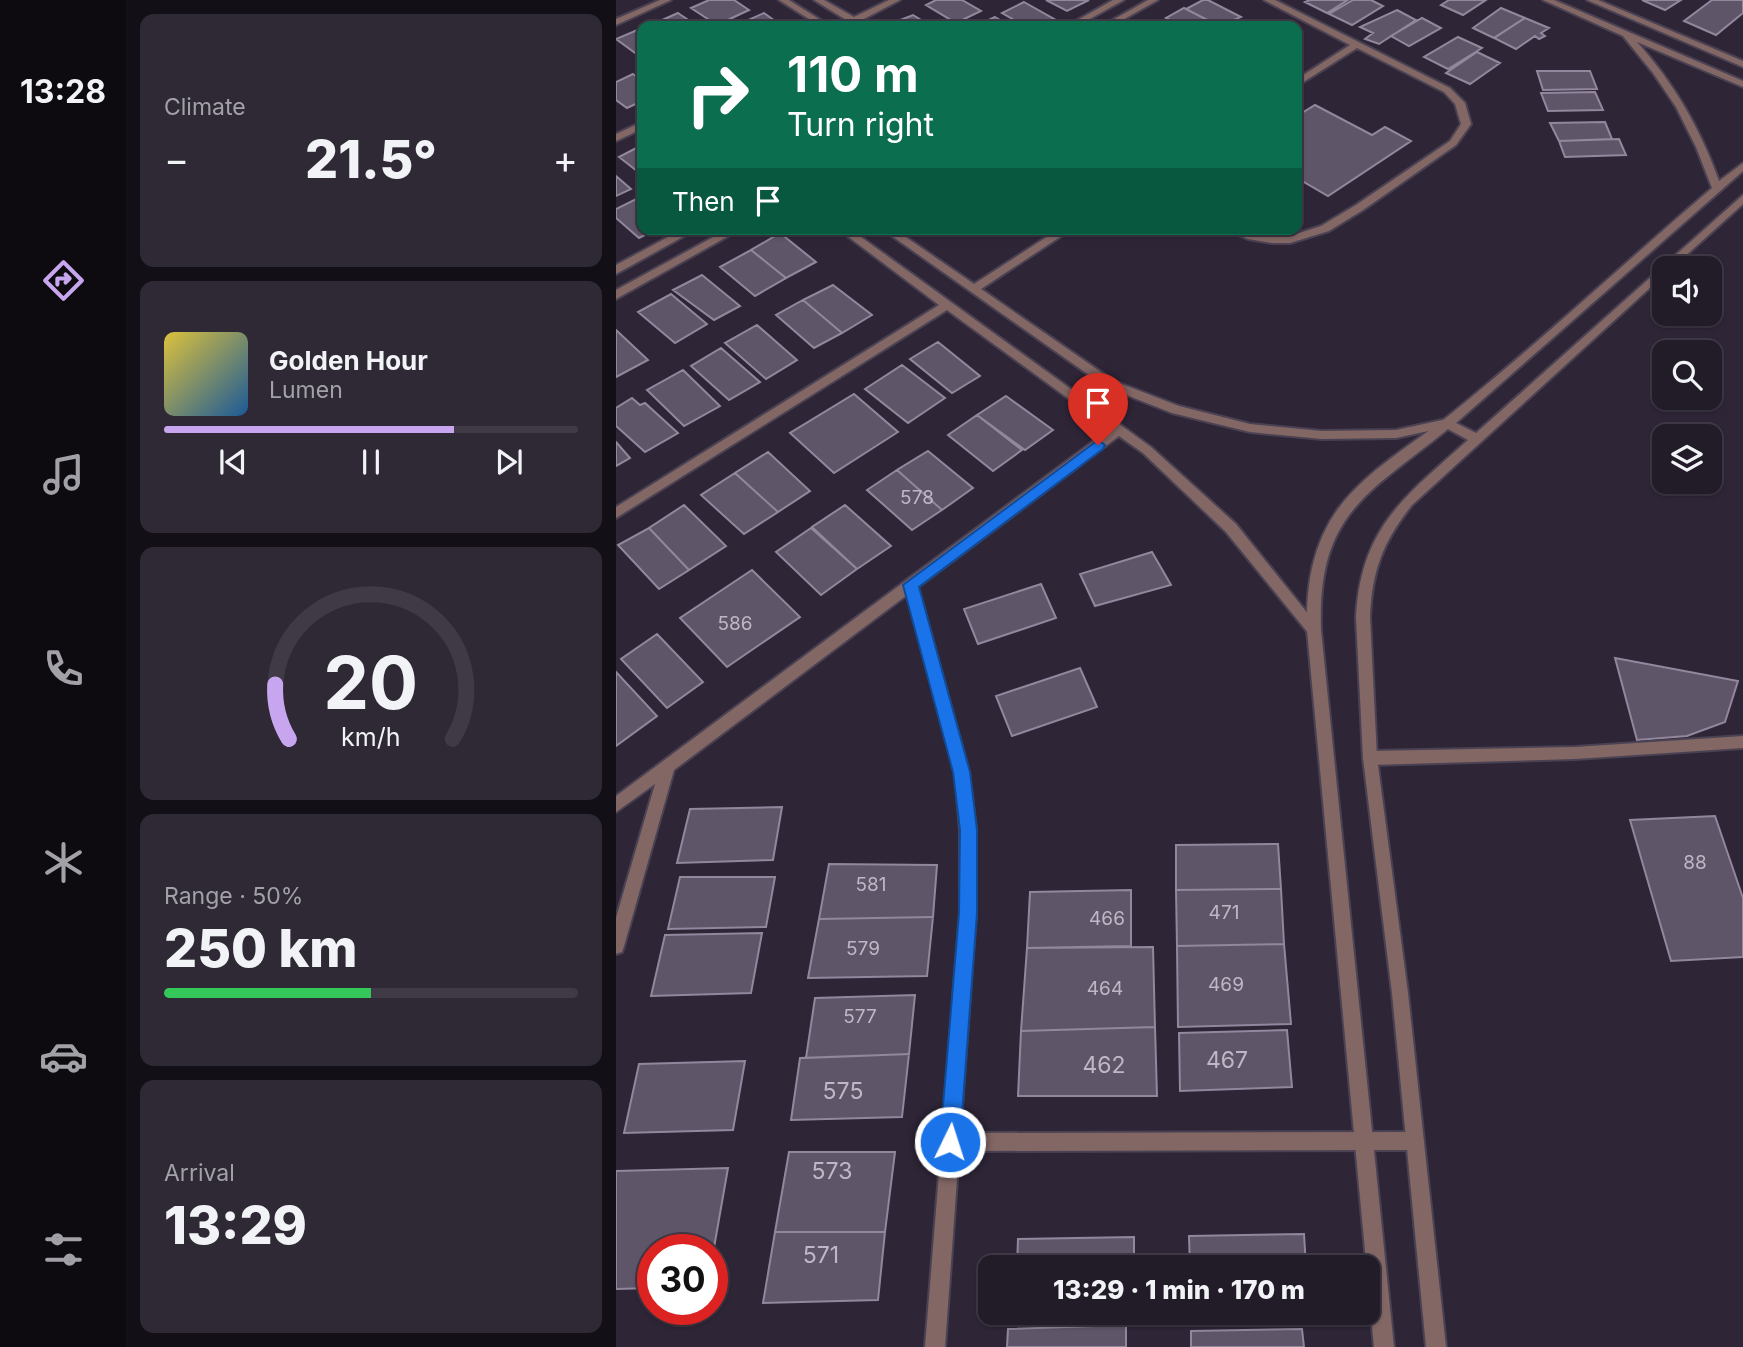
<!DOCTYPE html>
<html lang="en">
<head>
<meta charset="utf-8">
<style>
  :root { --surface:#221c29; --page:#2e2935; --text:#f1f3f6; --muted:#a2a1a8; --line:#3f3a46; --accent:#c7a6ef }
  body { margin:0; font-family:Inter,sans-serif; background:var(--page); color:var(--text); height:100vh; display:flex; flex-direction:column; font-size:26px; white-space:nowrap }
  * { box-sizing:border-box; margin:0 }
  p { font-size:23px; color:var(--muted) }
  .icon { flex:none; width:38px; height:38px; fill:none; stroke:currentColor; stroke-width:2; stroke-linecap:round; stroke-linejoin:round }
  .map { position:relative; flex:1; overflow:hidden }
  .sheet { display:flex; flex-direction:column; gap:14px; padding:14px; background:#130f17; width:490px }
  .sheet>* { flex:none }
  .hud { position:absolute; left:21px; top:21px; width:665px; height:214px; border-radius:14px; box-shadow:0 2px 5px #0004,0 0 0 2px var(--line); background:#0b6e4f; color:#fff; overflow:hidden }
  .buttons { position:absolute; left:1036px; top:256px; display:grid; gap:14px }
  .buttons a { display:grid; place-items:center; width:70px; height:70px; border-radius:14px; background:var(--surface); box-shadow:0 2px 5px #0004,0 0 0 2px var(--line); font-size:35px }
  .speed { position:absolute; left:21px; top:1234px; display:flex; gap:14px; font-size:35px; font-weight:700; text-align:center }
  .speed>* { display:grid; place-content:center; width:91px; height:91px; border-radius:50%; background:var(--surface); box-shadow:0 2px 5px #0004,0 0 0 2px var(--line); line-height:1 }
  .speed .limit { border:10px solid #d22; background:#fff; color:#111 }
  .pin { position:absolute; display:grid; place-items:center; width:60px; height:60px; color:#fff; margin:-72px -30px; border-radius:50% 50% 50% 0; rotate:-45deg; box-shadow:0 0 7px #0007 }
  .pin .icon { rotate:45deg }
  .me { position:absolute; width:77px; margin:-38px; rotate:4deg; stroke-linejoin:round; filter:drop-shadow(0 0 5px #0008) }
  .turn { display:flex; align-items:center; gap:24px; height:147px; padding:0 35px; font-size:32px }
  .turn .icon { width:91px; height:91px; stroke-width:2.5 }
  .turn b { display:block; font-size:49px; line-height:60px }
  .then { display:flex; align-items:center; height:66px; padding:0 35px; background:#0003; gap:14px; font-size:26px }
  .big { font-size:52px; font-weight:800; line-height:1.1 }
  .sheet .card { flex:1; display:flex; flex-direction:column; justify-content:center; gap:10px; min-width:0; padding:0 24px; border-radius:14px; background:var(--page) }
  .sheet .dial { align-items:center; gap:0 }
  .dial svg { height:182px; overflow:visible; fill:none; stroke:var(--line); stroke-width:7; stroke-linecap:round; text-anchor:middle }
  .dial text { fill:var(--text); stroke:none }
  .song { display:flex; align-items:center; gap:21px }
  .cover { width:84px; height:84px; border-radius:10px; background:linear-gradient(135deg,hsl(50 70% 55%),hsl(210 70% 35%)) }
  .played { height:7px; border-radius:4px; background:linear-gradient(90deg,var(--accent) 70%,var(--line) 70%) }
  .keys { display:flex; justify-content:space-around; direction:ltr }
  .heat { display:flex; justify-content:space-between; align-items:center; font-size:38px; direction:ltr }
  .charge { height:10px; border-radius:5px; background:linear-gradient(90deg,#34c759 50%,var(--line) 0) }
  .trip { position:absolute; left:362px; top:1255px; width:402px; height:70px; border-radius:14px; background:var(--surface); box-shadow:0 2px 5px #0004,0 0 0 2px var(--line); font-weight:800; line-height:70px; text-align:center }
  main { display:flex; flex:1; min-height:0 }
  .tabs { display:flex; flex-direction:column; width:126px; justify-content:space-around; align-items:center; background:#0e0b10; color:var(--muted) }
  .tabs .icon { width:49px; height:49px }
  .tabs .current { color:var(--accent) }
  .tabs b { font-size:32px; color:var(--text) }
  .map>svg:first-child { display:block }
</style>
</head>
<body>
<main>
<nav class="tabs">
<b>13:28</b>
<svg class="icon current" aria-label="directions" viewBox="0 0 24 24"><path d="M12 3l9 9-9 9-9-9zM9 14v-3h6M13 9l2 2-2 2"/></svg>
<svg class="icon" aria-label="music" viewBox="0 0 24 24"><path d="M9 18V5l10-2v13"/><circle cx="6" cy="18" r="3"/><circle cx="16" cy="16" r="3"/></svg>
<svg class="icon" aria-label="phone" viewBox="0 0 24 24"><path d="M5 4h4l2 5-3 2q2 4 5 5l2-3 5 2v4C11 20 4 13 5 4z"/></svg>
<svg class="icon" aria-label="climate" viewBox="0 0 24 24"><path d="M12 3v18M4 7l16 10M4 17L20 7"/></svg>
<svg class="icon" aria-label="car" viewBox="0 0 24 24"><path d="M5 17H2v-5l4-1 3-4h7l3 4 3 1v5h-3M9 17h6M6 11h13"/><circle cx="7" cy="17" r="2"/><circle cx="17" cy="17" r="2"/></svg>
<svg class="icon" aria-label="filters" viewBox="0 0 24 24"><path d="M4 7h16M4 17h16"/><circle cx="9" cy="7" r="2"/><circle cx="15" cy="17" r="2"/></svg>
</nav>
<section class="sheet">
<div class="card"><p>Climate</p>
<div class="heat"><a>−</a><b class="big">21.5°</b><a>+</a></div>
</div>
<div class="card">
<div class="song"><i class="cover"></i><div><b>Golden Hour</b><p>Lumen</p></div></div>
<div class="played"></div>
<div class="keys"><svg class="icon" aria-label="previous" viewBox="0 0 24 24"><path d="M18 5L8 12l10 7zM5 5v14"/></svg><svg class="icon" aria-label="pause" viewBox="0 0 24 24"><path d="M8 5v14M16 5v14"/></svg><svg class="icon" aria-label="next" viewBox="0 0 24 24"><path d="M6 5l10 7-10 7zM19 5v14"/></svg></div>
</div>
<div class="card dial"><svg viewBox="0 0 100 80">
<path d="M14 69A42 42 0 1 1 86 69"/>
<path d="M14 69A42 42 0 0 1 8 45" stroke="#c7a6ef"/>
<text x="50" y="56" font-size="32" font-weight="700">20</text>
<text x="50" y="72" font-size="11">km/h</text>
</svg></div>
<div class="card"><p>Range · 50%</p><b class="big">250 km</b><div class="charge"></div></div>
<div class="card"><p>Arrival</p><b class="big">13:29</b></div>
</section>
<div class="map">
<svg width="1127" height="1347" viewBox="0 0 1127 1347">
  <rect width="100%" height="100%" fill="#2e2537"/>
  <!-- building -->
  <path fill="#5f5569" stroke="#92879d" stroke-width="2" d="M93 0H118L133 10 101 25 75 8Z
    M320 0H346L365 11 340 23 310 5Z
    M430 0H473L451 11Z
    M587 0H592L625 17 603 26 570 9Z
    M694 0H732L711 13 689 2Z
    M737 0H755L767 6 736 25 713 14Z
    M833 0H870L847 15 825 5Z
    M1026 0H1065L1049 10Z
    M1096 0H1127V13L1100 35 1068 21Z
    M408 2 438 19 423 26H409L386 13Z
    M568 8 570 9 603 26H566L550 18Z
    M885 8 909 18 878 38 857 28Z
    M781 10 800 20 763 44 749 39 757 33 744 27Z
    M62 13 81 26 35 25Z
    M148 13 166 26H119Z
    M297 15 315 26H278L279 22Z
    M379 17 394 26H360Z
    M806 18 825 28 793 46 775 36Z
    M909 18 933 28 925 33 929 36 923 39 919 36 900 49 878 38Z
    M26 28V58L0 39Z
    M842 37 866 48 832 69 808 57Z
    M861 52 884 63 854 84 830 73Z
    M921 71H974L981 89 927 90Z
    M17 74 26 81V101L11 108 0 100V82Z
    M979 92 987 110 932 111 925 93Z
    M699 105 756 135 769 127 795 141 712 196 681 178V116Z
    M989 122 996 139 943 141 934 123Z
    M1003 139 1010 155 949 157 943 141Z
    M26 145V175L3 157Z
    M0 176 15 189 0 196Z
    M26 196V229H41L23 238 0 218V209Z
    M164 233 200 262 170 278 135 250Z
    M135 250 170 278 139 296 104 267Z
    M86 275 124 306 98 320 57 290Z
    M217 285 256 315 226 333 187 300Z
    M55 294 91 324 59 343 22 312Z
    M187 300 226 333 198 348 160 315Z
    M141 325 181 360 150 379 109 343Z
    M0 330 32 360 0 377Z
    M322 342 364 376 336 393 294 359Z
    M105 348 144 382 113 400 75 366Z
    M286 365 329 398 292 423 249 389Z
    M67 370 104 406 68 426 31 390Z
    M238 394 282 432 218 473 174 433Z
    M390 396 437 430 409 450 361 415Z
    M16 398 24 405 29 403 62 433 29 452 0 426V408Z
    M361 415 406 450 377 471 332 435Z
    M0 442 14 458 0 466Z
    M312 451 357 488 326 510 281 470Z
    M152 452 194 491 162 512 119 473Z
    M281 470 326 510 296 530 251 490Z
    M119 473 162 512 128 534 85 495Z
    M68 505 110 546 73 570 33 528Z
    M229 505 275 546 241 569 196 527Z
    M33 528 73 570 43 589 2 545Z
    M195 528 241 569 205 595 160 552Z
    M536 552 555 585 479 606 464 574Z
    M136 570 184 617 111 667 64 618Z
    M425 584 440 618 362 644 348 609Z
    M41 634 87 682 51 708 5 659Z
    M999 658 1122 681 1109 722 1071 736 1021 740Z
    M464 668 481 707 396 736 380 696Z
    M0 672 41 716 0 746Z
    M166 807 157 860 61 863 74 809Z
    M1099 816 1127 898V957L1055 961 1014 820Z
    M662 844 665 889 560 890V845Z
    M213 864 321 865 317 917 203 919Z
    M64 877H159L150 927 52 929Z
    M665 889 668 944 561 946 560 890Z
    M515 890V946L411 948 414 892Z
    M317 917 311 976 192 978 203 919Z
    M146 933 135 993 35 996 49 935Z
    M668 944 675 1024 562 1027 561 946Z
    M537 947 539 1027 405 1031 411 948Z
    M299 995 293 1054 190 1058 199 998Z
    M539 1027 541 1096H402L405 1031Z
    M671 1030 676 1087 564 1091 563 1033Z
    M293 1054 286 1117 175 1120 184 1058Z
    M129 1061 117 1130 8 1133 23 1064Z
    M173 1152H279L269 1232H159Z
    M112 1168 96 1259V1250H37V1288L0 1289V1171Z
    M159 1232H269L262 1300 147 1303Z
    M688 1234 690 1267H574L573 1236Z
    M518 1237V1267H401L402 1239Z
    M576 1312H693V1314L577 1317Z
    M510 1325V1347H391L392 1329Z
    M686 1329 688 1347H575V1331Z"/>
  <g fill="none" stroke-linecap="round" stroke-linejoin="round">
    <defs>
      <path id="minor" d="M44 0H55L0 25V19Z
        M163 0H173L214 26H204Z
        M198 0H208L238 17 273 0H284L244 21 250 26H240Z
        M497 0H508L461 26H451Z
        M532 0H542L496 26H486Z
        M648 0H659L834 88 849 103 855 124 840 145 747 210 713 231 674 243H656L632 239 608 229H624L656 237 674 236 705 226 740 205 834 141 845 124 839 104 828 92 741 48 681 86V79L734 45Z
        M26 122V129L0 141V134Z
        M67 229H81L0 274V265Z
        M112 229H125L0 299V290Z
        M222 229H234L535 447 620 524 705 630 703 634H693L610 532 527 453 503 436 302 587 353 772 360 830V913L344 1133 799 1132 805 1135 808 1141 805 1147 799 1150 343 1151 329 1347H309L344 913V830L339 772 291 595 58 770 8 946 6 952 0 954V918L39 784 0 812V796L494 429 331 310 0 518V507L323 305Z
        M266 229H278L358 284 443 229H456L365 289 498 381 563 406 634 424 706 431 780 430 831 419 837 423 831 427 780 438 706 439 634 432 556 413 490 387Z
        M1127 736V748L959 759 754 765 749 763 747 758 749 753 754 751 959 747Z"/>
      <path id="tertiary" d="M927 0H938L1127 81V87L1021 42C1058 83 1085 130 1103 181L1127 163V171L840 423 860 433 1127 195V204L1056 268H1048V275L796 505C767 542 756 570 754 617L761 758 792 993 830 1347H810L776 993 747 758 740 617C745 526 790 496 852 440L832 429C752 494 701 513 705 630L778 1347H758L691 630C690 587 696 545 722 509 750 471 794 446 831 417 922 344 1007 264 1096 188L1080 147 1060 107 1037 73 1007 36Z
        M971 0H982L1127 61V67Z"/>
    </defs>
    <!-- minor casing -->
    <use href="#minor" stroke="#4a4253" stroke-width="4"/>
    <!-- tertiary casing -->
    <use href="#tertiary" stroke="#4a4253" stroke-width="4"/>
    <!-- minor -->
    <use href="#minor" fill="#836765" fill-rule="evenodd"/>
    <!-- tertiary -->
    <use href="#tertiary" fill="#836765" fill-rule="evenodd"/>
  </g>
  <!-- route -->
  <path fill="#1a73e8" stroke="#114b97" stroke-width="2" d="M482 440 489 445 487 449 303 587 354 772 361 830V913L344 1142 341 1149 334 1152 327 1149 324 1142 343 913 344 830 337 772 287 585Z"/>
  <g text-anchor="middle" stroke-width="7" stroke-linejoin="round" paint-order="stroke">
    <!-- number labels -->
    <g font-size="19" fill="#beb8c6">
      <text x="301" y="504">578</text>
      <text x="119" y="630">586</text>
      <text x="1079" y="869">88</text>
      <text x="255" y="891">581</text>
      <text x="608" y="919">471</text>
      <text x="491" y="925">466</text>
      <text x="247" y="955">579</text>
      <text x="610" y="991">469</text>
      <text x="489" y="995">464</text>
      <text x="244" y="1023">577</text>
    </g>
    <!-- near-number labels -->
    <g font-size="23" fill="#beb8c6">
      <text x="611" y="1068">467</text>
      <text x="488" y="1073">462</text>
      <text x="227" y="1099">575</text>
      <text x="216" y="1179">573</text>
      <text x="205" y="1263">571</text>
    </g>
  </g>
</svg>
<div class="buttons">
<a><svg class="icon" aria-label="sound" viewBox="0 0 24 24"><path d="M4 9h4l5-4v14l-5-4H4zM17 9q2 3 0 6"/></svg></a>
<a><svg class="icon" aria-label="search" viewBox="0 0 24 24"><circle cx="10" cy="10" r="6"/><path d="M15 15l6 6"/></svg></a>
<a><svg class="icon" aria-label="layers" viewBox="0 0 24 24"><path d="M12 4l9 5-9 5-9-5zM3 14l9 5 9-5"/></svg></a>
</div>
<div class="speed"><div class="limit">30</div></div>
<div class="pin" style="left:482px;top:445px;background:#d93025"><svg class="icon" aria-label="arrive" viewBox="0 0 24 24"><path d="M6 21V4h12l-3 4 3 4H6"/></svg></div>
<svg class="me" style="left:334px;top:1142px" viewBox="-20 -20 40 40"><circle r="17" fill="#1a73e8" stroke="#fff" stroke-width="3"/><path d="M0-11L8 9 0 5-8 9z" fill="#fff"/></svg>
<div class="trip">13:29 · 1 min · 170 m</div>
<div class="hud">
<div class="turn"><svg class="icon" aria-label="right" viewBox="0 0 24 24"><path d="M7 20v-9h11M14 6l5 5-5 5"/></svg><div><b>110 m</b>Turn right</div></div>
<div class="then">Then<svg class="icon" aria-label="arrive" viewBox="0 0 24 24"><path d="M6 21V4h12l-3 4 3 4H6"/></svg></div>
</div>
</div>
</main>
</body>
</html>
